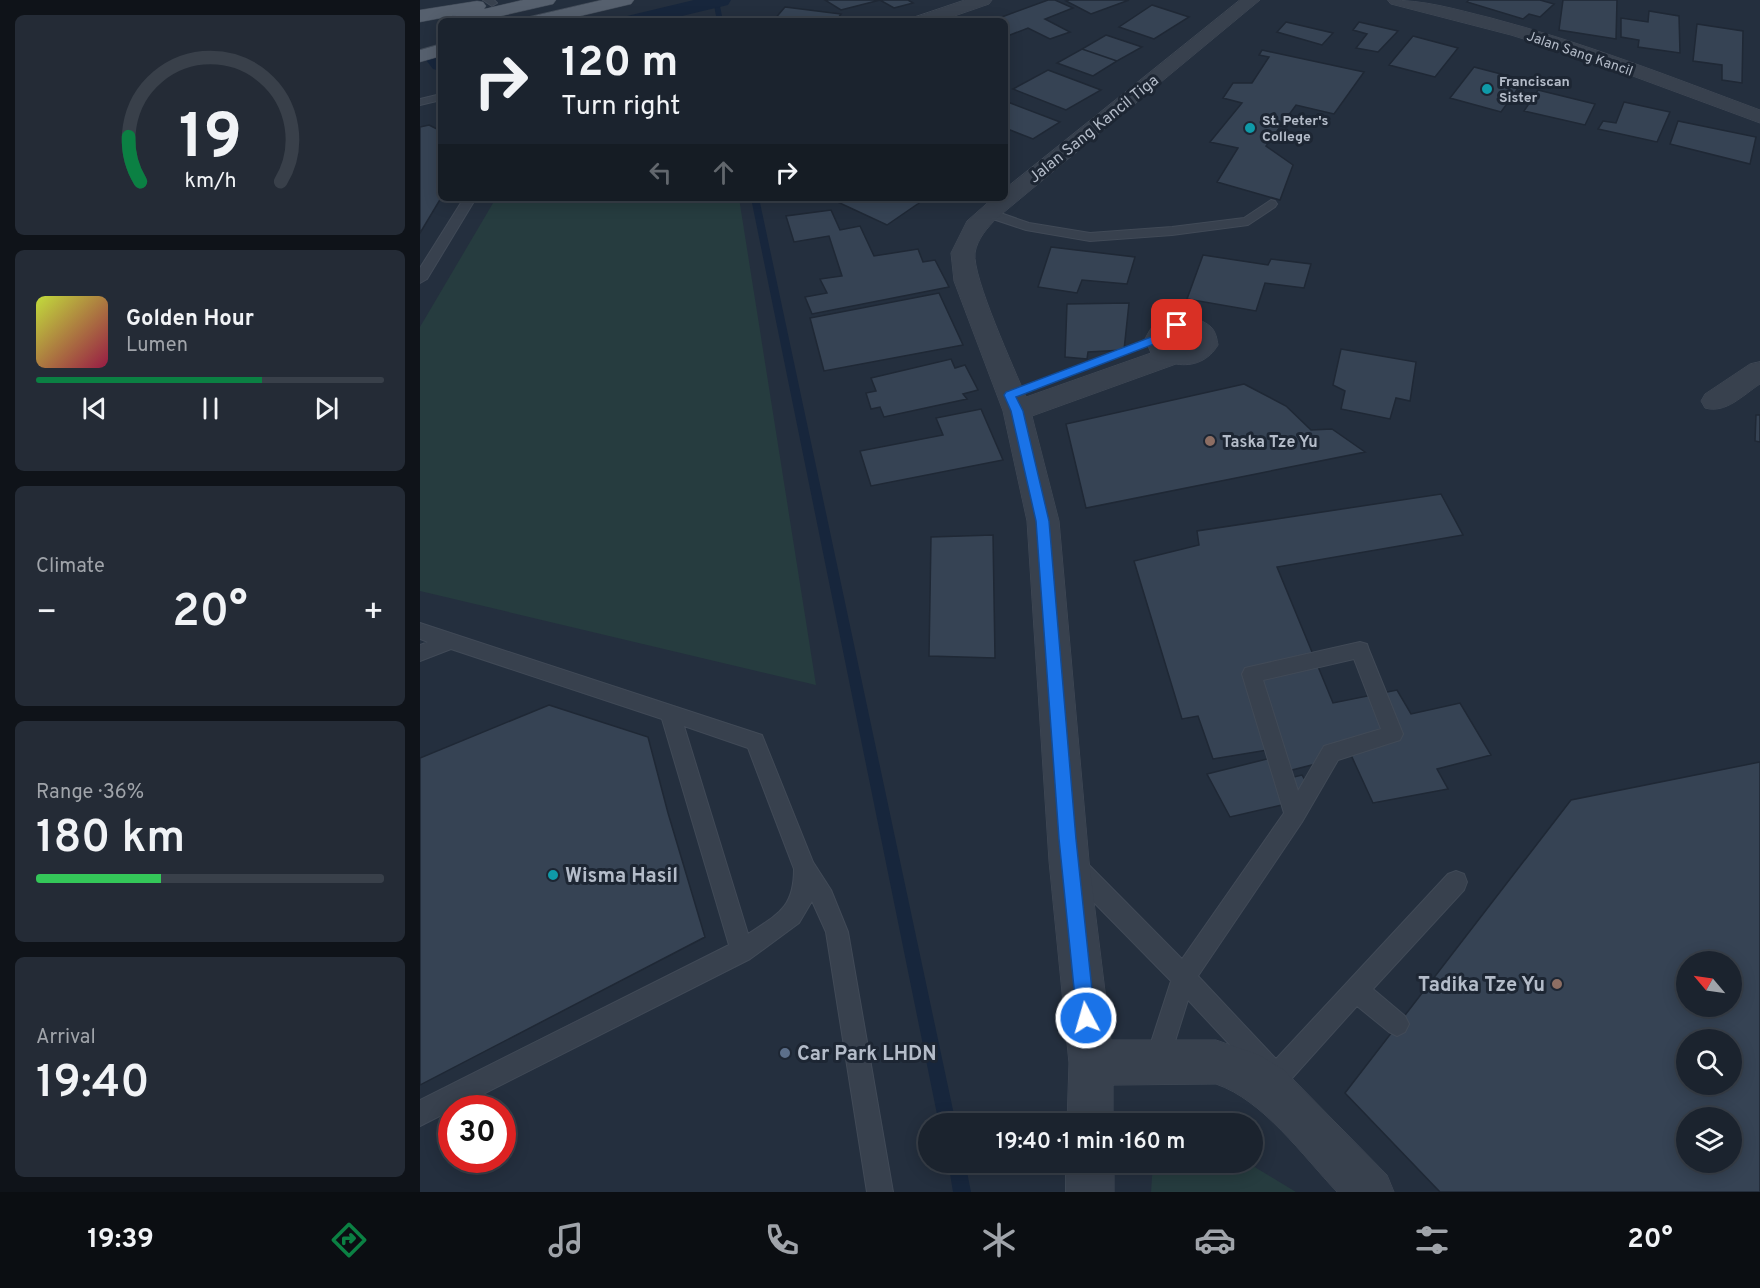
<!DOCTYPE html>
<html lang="en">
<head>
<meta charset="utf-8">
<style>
  :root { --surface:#1b232e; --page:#242b36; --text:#f1f3f6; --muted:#a0a4aa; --line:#39404a; --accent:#0b8043 }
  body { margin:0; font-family:Overpass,sans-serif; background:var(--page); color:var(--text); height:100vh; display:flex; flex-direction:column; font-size:22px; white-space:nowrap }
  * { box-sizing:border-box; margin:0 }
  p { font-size:20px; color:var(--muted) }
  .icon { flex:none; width:33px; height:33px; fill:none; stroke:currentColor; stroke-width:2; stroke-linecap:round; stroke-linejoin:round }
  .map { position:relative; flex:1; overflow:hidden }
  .side { display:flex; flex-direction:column; gap:15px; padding:15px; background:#0f1319; width:420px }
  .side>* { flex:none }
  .top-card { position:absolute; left:18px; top:18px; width:570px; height:183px; border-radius:9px; box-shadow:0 3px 15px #0003,0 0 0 2px var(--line); background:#1b232e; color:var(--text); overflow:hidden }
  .needle { width:39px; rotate:299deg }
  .controls { position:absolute; left:1256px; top:951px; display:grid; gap:12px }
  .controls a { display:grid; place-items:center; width:66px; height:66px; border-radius:50%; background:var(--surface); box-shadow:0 3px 15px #0003,0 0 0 2px var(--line); font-size:30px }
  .speed { position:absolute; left:18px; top:1095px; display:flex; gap:12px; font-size:30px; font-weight:700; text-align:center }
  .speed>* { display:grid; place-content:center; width:78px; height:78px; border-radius:50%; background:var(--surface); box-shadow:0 3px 15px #0003,0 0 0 2px var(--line); line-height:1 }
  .speed .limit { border:9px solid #d22; background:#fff; color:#111 }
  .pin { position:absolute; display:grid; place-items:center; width:51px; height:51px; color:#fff; margin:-26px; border-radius:12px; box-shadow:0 3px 9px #0006 }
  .me { position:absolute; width:66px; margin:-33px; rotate:354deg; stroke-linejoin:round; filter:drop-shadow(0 0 4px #0008) }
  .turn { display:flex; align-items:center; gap:21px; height:126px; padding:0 24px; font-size:27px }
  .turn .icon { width:78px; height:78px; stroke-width:2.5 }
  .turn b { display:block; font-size:42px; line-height:51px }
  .lanes { display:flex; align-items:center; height:57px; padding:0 24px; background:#0003; justify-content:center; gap:30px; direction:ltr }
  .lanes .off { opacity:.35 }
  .big { font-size:45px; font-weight:600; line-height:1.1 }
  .side .card { flex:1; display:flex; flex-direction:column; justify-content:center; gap:9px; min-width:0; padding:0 21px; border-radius:9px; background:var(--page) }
  .side .dial { align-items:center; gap:0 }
  .dial svg { height:156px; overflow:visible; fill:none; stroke:var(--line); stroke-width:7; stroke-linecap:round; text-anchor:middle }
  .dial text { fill:var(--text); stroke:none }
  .song { display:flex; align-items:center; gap:18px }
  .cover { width:72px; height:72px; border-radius:9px; background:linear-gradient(135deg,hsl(70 70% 55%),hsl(340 70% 35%)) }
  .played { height:6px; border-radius:3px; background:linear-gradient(90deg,var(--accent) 65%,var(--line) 65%) }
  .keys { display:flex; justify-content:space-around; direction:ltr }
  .heat { display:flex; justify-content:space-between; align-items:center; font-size:33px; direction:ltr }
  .charge { height:9px; border-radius:4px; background:linear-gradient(90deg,#34c759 36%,var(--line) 0) }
  .trip { position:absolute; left:498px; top:1113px; width:345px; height:60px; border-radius:30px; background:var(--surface); box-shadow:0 3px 15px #0003,0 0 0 2px var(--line); font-weight:600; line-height:60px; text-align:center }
  .tab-bar { display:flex; height:96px; justify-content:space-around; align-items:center; background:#0b0e12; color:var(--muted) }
  .tab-bar .icon { width:42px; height:42px }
  .tab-bar .active { color:var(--accent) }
  .tab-bar b { font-size:27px; color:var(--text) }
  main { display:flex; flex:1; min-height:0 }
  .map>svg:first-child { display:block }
</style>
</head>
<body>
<main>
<section class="side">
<div class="card dial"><svg viewBox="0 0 100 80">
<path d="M14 69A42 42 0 1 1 86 69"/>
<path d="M14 69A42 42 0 0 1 8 46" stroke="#0b8043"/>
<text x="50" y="56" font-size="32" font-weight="700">19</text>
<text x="50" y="72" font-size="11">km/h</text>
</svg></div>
<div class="card">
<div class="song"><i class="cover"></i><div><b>Golden Hour</b><p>Lumen</p></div></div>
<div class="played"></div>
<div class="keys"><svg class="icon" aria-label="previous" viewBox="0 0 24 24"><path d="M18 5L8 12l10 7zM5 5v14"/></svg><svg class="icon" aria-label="pause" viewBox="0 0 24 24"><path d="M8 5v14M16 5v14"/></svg><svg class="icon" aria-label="next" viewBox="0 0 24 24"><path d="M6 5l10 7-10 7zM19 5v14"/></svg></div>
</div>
<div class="card"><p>Climate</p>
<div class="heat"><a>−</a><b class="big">20°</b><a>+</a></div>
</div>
<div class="card"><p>Range · 36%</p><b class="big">180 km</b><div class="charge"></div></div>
<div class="card"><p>Arrival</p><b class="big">19:40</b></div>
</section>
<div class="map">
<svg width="1340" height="1192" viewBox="0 0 1340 1192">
  <rect width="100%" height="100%" fill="#242f3e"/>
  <!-- green -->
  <path fill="#263c3f" d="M76 198H319L396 685 0 591V327Z
    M733 1163H828L876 1192H731Z"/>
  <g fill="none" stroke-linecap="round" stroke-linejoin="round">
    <!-- stream -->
    <path fill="#17263c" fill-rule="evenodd" d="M293 0 299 1 303 21H297Z
      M331 198H339L536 1124H519Z
      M528 1162H545L551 1192H533Z"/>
    <!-- canal -->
    <path fill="#17263c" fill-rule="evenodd" d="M274 0H311L308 5 241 21H204L207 16Z
      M18 53 21 54V71L13 69 6 60 10 55Z"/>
  </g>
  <!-- building -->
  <path fill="#364354" stroke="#1f2835" stroke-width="1.5" fill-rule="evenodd" d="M405 0H488L493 3 474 8 460 0 421 10Z
    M628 0H635L653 8 625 19 650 32 630 39 608 28 585 37V21H571Z
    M649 0H709L671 14 646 1Z
    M1049 0H1120L1134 4 1120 17 1109 14 1103 19 1047 2Z
    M1143 0H1197L1196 39 1139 30Z
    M732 5 769 17 734 39 699 27Z
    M365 7 421 14 416 21H353Z
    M1229 11 1259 16 1260 53 1218 47 1219 40 1201 37V18L1228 22Z
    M866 22 913 33 902 45 857 32Z
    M939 22 978 31 958 52 936 48 947 34 933 30Z
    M1277 24 1323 31 1322 83 1302 80V65L1273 61Z
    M686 35 722 47 697 61 662 49Z
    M993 36 1038 48 1015 77 969 65Z
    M662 49 697 61 673 76 637 63Z
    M842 50 944 72 914 114 876 105 846 146 873 165 860 200 797 182 818 148 790 142 822 103 803 98 813 83H832L849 57 839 55Z
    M1054 67 1104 80 1081 112 1030 98Z
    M628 70 681 90 646 110 593 89Z
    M1118 90 1175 104 1165 125 1104 111Z
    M585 101 640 122 613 139 585 128Z
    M1204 102 1250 112 1237 142 1178 129 1183 121 1196 123Z
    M1258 121 1336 137 1330 164 1250 144Z
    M9 125 21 131V198L0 233V127Z
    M409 198H486L499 203 467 225Z
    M411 210 420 230 440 226 454 256 498 249 503 262 515 260 529 287 392 314 385 297 407 293 400 279 422 276 409 236 374 242 366 216Z
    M631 247 715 257 707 284 662 280 657 293 618 287Z
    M783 255 848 265 851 259 891 264 884 288 845 283 836 311 767 299Z
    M519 293 543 345 404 371 390 318Z
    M709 303 704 350 668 352 667 359 645 357 647 304Z
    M921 349 996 362 990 401 976 398 970 419 921 409 925 391 913 385Z
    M531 359 535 368 545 365 558 390 543 394 547 399 464 417 460 407 451 409 446 393 456 391 451 378Z
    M824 384 866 406 891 430 912 429 945 452 666 508 646 424Z
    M561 409 583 460 451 486 440 451 523 435 516 418Z
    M1336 415H1340V442L1335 441Z
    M1021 494 1043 535 857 567 913 703 977 690 991 714 1040 703 1071 755 1017 769 1028 789 953 803 931 755 868 771 859 748 793 759 778 716 762 719 714 561 779 545 777 531Z
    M573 535 575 658 509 656 511 537Z
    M129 705 228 737 248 813 285 937 0 1085V758Z
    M855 757 866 779 882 775 896 797 810 817 787 774Z
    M1340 762V1192H1020L925 1093 1151 800ZM1266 962H1311V1006H1266ZM1266 1040H1311V1084H1266ZM1266 1118H1311V1162H1266Z"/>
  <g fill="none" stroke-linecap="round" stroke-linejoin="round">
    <defs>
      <path id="lane" d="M63 0H74L77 3 72 6Z
        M21 94V100L0 105V99Z
        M44 198H56L7 279 0 283V268Z
        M851 200 855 201 857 204 855 207 828 225 752 235 670 241 606 230 564 216 563 213 569 209 609 223 670 233 752 227 824 218Z
        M0 623 342 735 393 862 411 890 428 932 473 1192H447L406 932 392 901 379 923 330 959 0 1126V1100L309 945 242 719 31 649 0 661V645L8 642 0 639ZM264 726 328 748 374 869C374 908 358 914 328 934Z
        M940 642 947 644 949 650 983 734 980 740 918 760 882 822 778 976 856 1059 1028 874 1036 871 1044 874 1047 882 1044 890 953 989 985 1016 989 1024 985 1032 977 1036 969 1032 937 1006 857 1095 848 1098 839 1095 836 1086 840 1077 768 1000 746 1070 737 1073 728 1070 725 1061 751 981 646 874 643 866 646 858 654 855 662 858 762 959 864 813 822 674 825 668ZM934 659 961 729 904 746 878 791 843 680Z"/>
      <path id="street" d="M545 0H572L569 4 520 21H493L495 17Z
        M820 0H840L577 218C568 227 557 239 555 253 552 277 595 370 606 397L731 353 725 339C728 333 731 327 736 323 751 313 778 315 791 327 796 332 797 339 798 345 789 360 774 367 756 364L612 416 639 521 669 861 691 1040H796L839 1055 864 1070 967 1175 974 1192H917C883 1156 843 1100 796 1084L693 1085V1124H647L649 1063 629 861 607 521 583 411 534 281 531 253 547 221 573 198H585V189ZM758 334 770 338 771 343 765 347 753 344 751 339Z
        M968 0C1006 0 1034 9 1071 18 1163 42 1251 77 1340 110V123L1164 58 1091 35 971 4Z
        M1340 362V384C1323 395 1306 414 1285 408L1281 401 1285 394 1330 364Z
        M646 1162H694V1192H646Z"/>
      <path id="primary" d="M103 0H136L133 4 59 21H26L28 17 37 15 0 22V10L57 1 63 2 66 6 64 9Z
        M182 0H214L211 4 139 21H107L109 17Z
        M21 44V56L0 62V50Z"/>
    </defs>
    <!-- lane casing -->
    <use href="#lane" stroke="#414a57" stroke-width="2"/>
    <!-- street casing -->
    <use href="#street" stroke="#414a57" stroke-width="1"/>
    <!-- primary casing -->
    <use href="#primary" stroke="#414a57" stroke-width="1"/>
    <!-- lane -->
    <use href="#lane" fill="#38414e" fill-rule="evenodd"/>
    <!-- street -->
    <use href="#street" fill="#38414e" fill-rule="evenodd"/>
    <!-- primary -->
    <use href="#primary" fill="#56606e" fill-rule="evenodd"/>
  </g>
  <!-- route -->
  <path fill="#1a73e8" stroke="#114b97" stroke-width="1.5" d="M757 322 762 325C756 333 749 330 742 341L596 397 603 411 629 521 656 839 675 1018 672 1025 666 1027 660 1025 657 1018 639 839 616 521 591 411 584 395 586 392 734 336 740 327Z"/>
  <!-- markers -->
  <g fill="#0f9aa8" stroke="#1d2633" stroke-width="2">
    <circle cx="1067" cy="89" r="6"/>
    <circle cx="830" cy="128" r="6"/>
    <circle cx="133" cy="875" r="6"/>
  </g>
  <g fill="#8d6e63" stroke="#1d2633" stroke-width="2">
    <circle cx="790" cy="441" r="6"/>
    <circle cx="1137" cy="984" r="6"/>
  </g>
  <circle fill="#5c6f8a" stroke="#1d2633" stroke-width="2" cx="365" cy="1053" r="6"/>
  <g text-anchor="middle" stroke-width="6" stroke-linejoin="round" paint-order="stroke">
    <!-- far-street labels -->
    <g font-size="14" fill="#b4bcc9" stroke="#1d2633">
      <text transform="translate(1160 53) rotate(19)" y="5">Jalan Sang Kancil</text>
    </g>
    <!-- far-poi labels -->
    <g font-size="14" font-weight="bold" fill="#b4bcc9" stroke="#1d2633" text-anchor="start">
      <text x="1079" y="86">Franciscan<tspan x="1079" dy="16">Sister</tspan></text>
      <text x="842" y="125">St. Peter's<tspan x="842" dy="16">College</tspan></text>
    </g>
    <!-- street labels -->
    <g font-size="16" fill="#b4bcc9" stroke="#1d2633">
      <text transform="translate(673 128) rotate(-39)" y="6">Jalan Sang Kancil Tiga</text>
    </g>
    <!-- poi labels -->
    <g font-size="16" font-weight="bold" fill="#b4bcc9" stroke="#1d2633" text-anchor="start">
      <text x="802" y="447">Taska Tze Yu</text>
    </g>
    <!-- near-poi labels -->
    <g font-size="20" font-weight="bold" fill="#b4bcc9" stroke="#1d2633" text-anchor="start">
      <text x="145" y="882">Wisma Hasil</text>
      <text x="1125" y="991" text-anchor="end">Tadika Tze Yu</text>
      <text x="377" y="1060">Car Park LHDN</text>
    </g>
  </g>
</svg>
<div class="controls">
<a><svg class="needle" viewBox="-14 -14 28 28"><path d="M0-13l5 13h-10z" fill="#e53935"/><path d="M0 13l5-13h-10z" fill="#a0a4aa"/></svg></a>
<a><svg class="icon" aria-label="search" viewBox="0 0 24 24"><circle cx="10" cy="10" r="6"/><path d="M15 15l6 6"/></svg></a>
<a><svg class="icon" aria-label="layers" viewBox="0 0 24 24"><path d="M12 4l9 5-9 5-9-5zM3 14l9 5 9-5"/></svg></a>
</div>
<div class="speed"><div class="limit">30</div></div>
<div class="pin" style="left:757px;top:325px;background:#d93025"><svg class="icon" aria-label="arrive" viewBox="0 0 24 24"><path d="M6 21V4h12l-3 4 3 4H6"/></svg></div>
<svg class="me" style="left:666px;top:1018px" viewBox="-20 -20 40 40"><circle r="17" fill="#1a73e8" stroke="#fff" stroke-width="3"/><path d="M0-11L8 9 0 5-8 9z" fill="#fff"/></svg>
<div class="trip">19:40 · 1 min · 160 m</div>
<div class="top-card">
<div class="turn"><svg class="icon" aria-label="right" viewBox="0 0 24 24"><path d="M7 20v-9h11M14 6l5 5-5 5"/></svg><div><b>120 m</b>Turn right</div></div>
<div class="lanes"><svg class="icon off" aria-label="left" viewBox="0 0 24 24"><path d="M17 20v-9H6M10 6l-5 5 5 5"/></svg><svg class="icon off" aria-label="ahead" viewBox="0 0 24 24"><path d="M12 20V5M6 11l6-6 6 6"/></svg><svg class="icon" aria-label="right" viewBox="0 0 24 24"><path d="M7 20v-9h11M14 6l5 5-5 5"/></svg></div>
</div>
</div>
</main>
<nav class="tab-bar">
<b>19:39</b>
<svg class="icon active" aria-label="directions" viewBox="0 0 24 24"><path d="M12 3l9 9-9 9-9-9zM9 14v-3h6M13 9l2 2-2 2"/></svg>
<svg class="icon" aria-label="music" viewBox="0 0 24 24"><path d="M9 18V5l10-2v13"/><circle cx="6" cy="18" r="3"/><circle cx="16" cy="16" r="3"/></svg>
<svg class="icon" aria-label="phone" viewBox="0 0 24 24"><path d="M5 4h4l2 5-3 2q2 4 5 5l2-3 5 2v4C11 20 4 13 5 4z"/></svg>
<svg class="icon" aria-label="climate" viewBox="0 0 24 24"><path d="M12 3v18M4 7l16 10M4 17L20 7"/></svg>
<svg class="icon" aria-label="car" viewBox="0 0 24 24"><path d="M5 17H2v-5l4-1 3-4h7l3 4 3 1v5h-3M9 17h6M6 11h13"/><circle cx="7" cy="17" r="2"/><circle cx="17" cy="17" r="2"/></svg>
<svg class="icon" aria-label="filters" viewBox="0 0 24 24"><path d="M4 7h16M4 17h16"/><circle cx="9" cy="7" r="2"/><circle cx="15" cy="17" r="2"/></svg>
<b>20°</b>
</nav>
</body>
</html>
